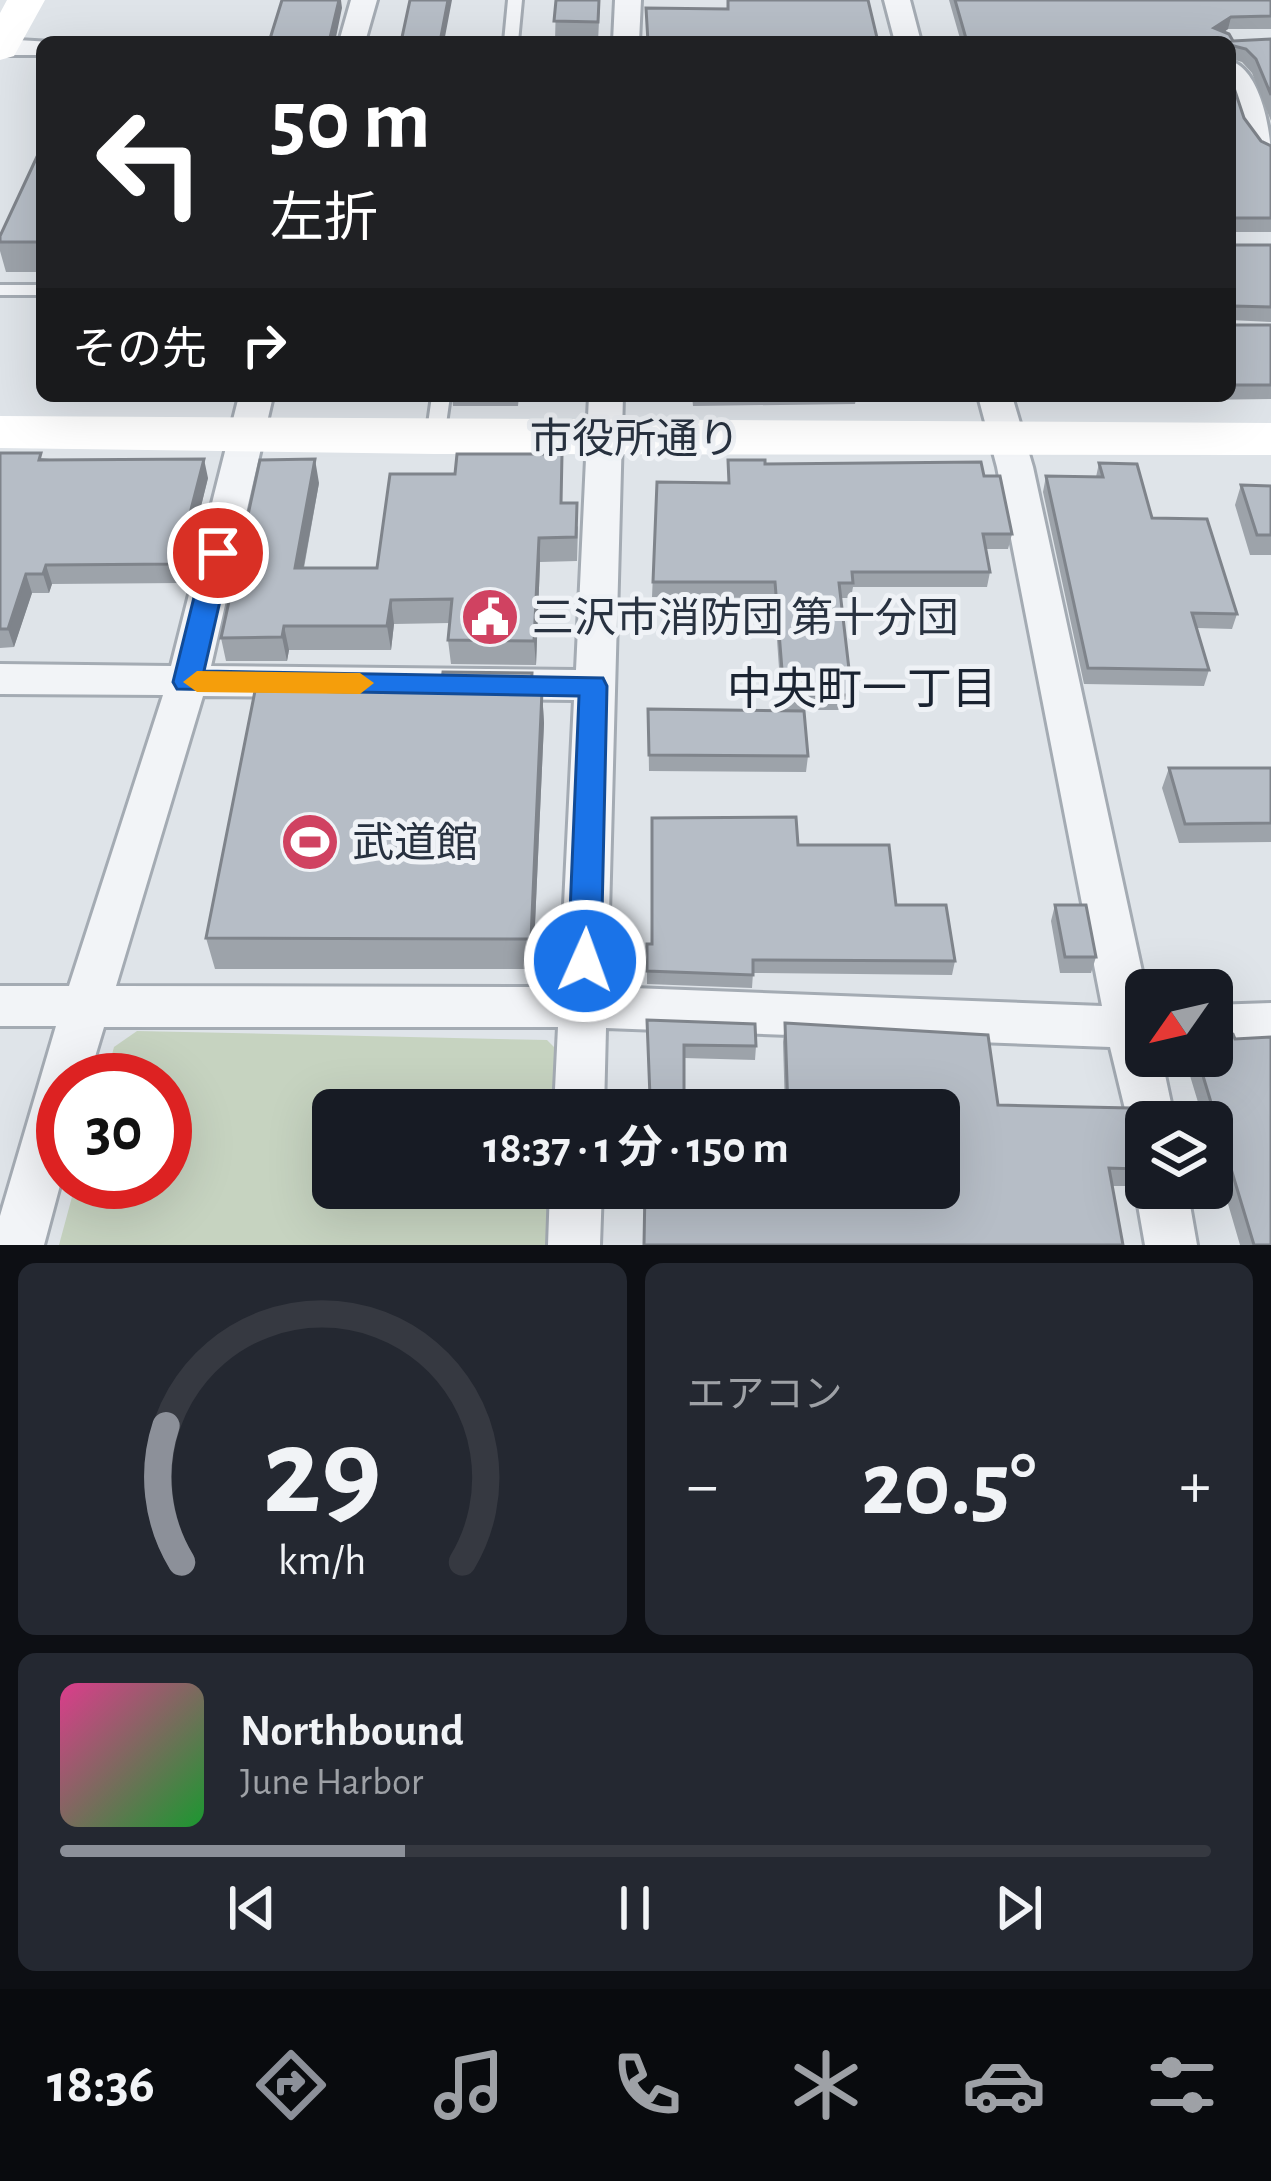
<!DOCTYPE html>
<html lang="ja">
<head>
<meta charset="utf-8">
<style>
  :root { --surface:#171b24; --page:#242831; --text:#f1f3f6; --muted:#9ea1a6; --line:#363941; --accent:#8c9099 }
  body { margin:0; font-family:"Alegreya Sans","Noto Sans JP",sans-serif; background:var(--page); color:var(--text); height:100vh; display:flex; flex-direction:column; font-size:45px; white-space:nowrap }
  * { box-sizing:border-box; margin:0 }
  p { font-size:39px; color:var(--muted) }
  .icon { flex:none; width:66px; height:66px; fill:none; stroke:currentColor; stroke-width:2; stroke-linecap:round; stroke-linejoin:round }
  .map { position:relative; height:1245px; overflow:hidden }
  .panel { display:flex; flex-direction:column; gap:18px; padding:18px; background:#0d0f14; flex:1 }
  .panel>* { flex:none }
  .banner { position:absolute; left:36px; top:36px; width:1200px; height:366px; border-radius:18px; box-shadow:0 12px 48px #0002; background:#202124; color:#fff; overflow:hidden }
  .needle { width:78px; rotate:236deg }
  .buttons { position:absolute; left:1125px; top:969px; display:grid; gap:24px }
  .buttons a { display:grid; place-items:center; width:108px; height:108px; border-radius:18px; background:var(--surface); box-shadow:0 12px 48px #0002; font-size:60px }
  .speed { position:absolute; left:36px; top:1053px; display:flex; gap:24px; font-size:60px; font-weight:700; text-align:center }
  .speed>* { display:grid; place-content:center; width:156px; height:156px; border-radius:50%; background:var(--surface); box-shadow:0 12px 48px #0002; line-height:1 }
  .speed .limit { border:18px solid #d22; background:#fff; color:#111 }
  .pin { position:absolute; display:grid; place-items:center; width:102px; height:102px; color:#fff; margin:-51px; border:6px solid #fff; border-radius:50%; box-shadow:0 3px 12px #0007 }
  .me { position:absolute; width:132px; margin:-66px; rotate:2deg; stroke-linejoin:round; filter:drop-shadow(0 0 9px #0008) }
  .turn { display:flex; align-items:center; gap:42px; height:252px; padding:0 36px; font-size:54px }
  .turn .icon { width:156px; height:156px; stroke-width:2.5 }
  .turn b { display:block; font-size:84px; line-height:102px }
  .then { display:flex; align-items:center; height:114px; padding:0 36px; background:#0003; gap:24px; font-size:45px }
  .big { font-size:90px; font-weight:700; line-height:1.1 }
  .panel .card { flex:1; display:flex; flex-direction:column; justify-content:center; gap:18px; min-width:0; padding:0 42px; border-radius:18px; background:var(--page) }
  .panel .dial { align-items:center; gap:0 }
  .dial svg { height:312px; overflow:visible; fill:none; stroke:var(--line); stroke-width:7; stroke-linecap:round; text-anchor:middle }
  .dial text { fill:var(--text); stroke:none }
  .song { display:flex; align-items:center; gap:36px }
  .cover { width:144px; height:144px; border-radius:18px; background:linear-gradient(135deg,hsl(330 70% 55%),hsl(130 70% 35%)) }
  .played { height:12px; border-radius:6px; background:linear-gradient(90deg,var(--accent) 30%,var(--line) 30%) }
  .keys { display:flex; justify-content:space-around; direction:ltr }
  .heat { display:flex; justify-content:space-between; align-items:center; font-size:66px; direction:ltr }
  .panel .tiles { flex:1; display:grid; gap:18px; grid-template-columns:1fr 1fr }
  .card:last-child { grid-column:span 2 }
  .trip { position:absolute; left:312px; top:1089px; width:648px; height:120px; border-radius:18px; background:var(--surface); box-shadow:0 12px 48px #0002; font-weight:700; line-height:120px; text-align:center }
  .dock { display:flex; height:192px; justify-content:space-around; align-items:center; background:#090b0e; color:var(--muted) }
  .dock .icon { width:84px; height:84px }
  .dock .selected { color:var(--accent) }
  .dock b { font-size:54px; color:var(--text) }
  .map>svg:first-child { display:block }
</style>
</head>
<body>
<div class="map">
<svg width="1271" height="1245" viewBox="0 0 1271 1245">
  <rect width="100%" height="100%" fill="#dfe4e9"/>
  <!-- green -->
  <path fill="#c6d3c0" d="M137 1031 547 1040 560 1053 557 1110H333V1188H554L552 1245H59L76 1182H165V1080H105L114 1047Z"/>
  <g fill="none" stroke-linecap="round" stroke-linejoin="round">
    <defs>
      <path id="lane" d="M508 0H522L518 42H504Z
        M0 285H42V295H0Z
        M432 396H450L444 438 435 444 426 438Z"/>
      <path id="street" d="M351 0H377L365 42H339Z
        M615 0H641L639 42H613Z
        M884 0H910L921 42H895Z
        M0 39 52 42H42V55H1Z
        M1230 61C1260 69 1271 130 1271 157 1241 149 1230 87 1230 61Z
        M239 396H273L211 666 576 670 589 396H623L607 987 1102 1006 997 467 978 396H1012L1033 467 1146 990V1056H1161L1175 1122H1146V1143L1132 1138 1110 1047 606 1028 604 1110H554L558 1027H104L88 1080H63V1174L44 1245H0V1216L56 1026H0V986H69L163 695 0 694V664L171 666ZM203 696 574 700 560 987 116 986Z
        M1271 1003V1045L1212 1047V1005Z
        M1146 1170V1188H1187L1197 1245H1145L1135 1188Z
        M550 1188H602L600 1245H548Z"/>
    </defs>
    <!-- lane casing -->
    <use href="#lane" stroke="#a4abb3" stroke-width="6"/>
    <!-- street casing -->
    <use href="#street" stroke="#a4abb3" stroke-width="6"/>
    <!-- lane -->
    <use href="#lane" fill="#f2f4f7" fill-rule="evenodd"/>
    <!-- street -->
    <use href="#street" fill="#f2f4f7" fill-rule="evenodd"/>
    <!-- secondary -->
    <path fill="#fff" fill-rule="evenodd" d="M7 0H45L14 56 0 60V13Z
      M0 416 1271 423V455L435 454 0 448Z"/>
  </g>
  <!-- wall -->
  <path fill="#9da3aa" d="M556 0H600L598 42H555Z
    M949 0H1271V29H1228L1224 32 1233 41 1271 39V121L1252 73 1242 62 1231 59 1234 88 1244 118 1261 141 1271 146V232H1230V42H961Z
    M42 146V272H6L0 251V236Z
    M1234 245H1271V322L1230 320Z
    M1230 321 1234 325H1271V399L1195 400 1194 396H1230Z
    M452 396H519L518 406H453Z
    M692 396H962L951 399H856L855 404 693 406Z
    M0 453 208 478 182 583 52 584 49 593H32L14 647 0 648Z
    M562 454V503L578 527 577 561 540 562 536 665 451 664 448 640 450 623 394 624 391 650H289L287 661H226L221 638 319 483 304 568H377L455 474Z
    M728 460 765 464 984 476 1012 534 1008 549H986L990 572 987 587H853L851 598H841L852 695 850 710H782L774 598 652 597 657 482 728 483Z
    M1099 463 1152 518 1237 614 1232 629 1197 628 1209 670 1204 686 1084 684 1043 492 1046 476 1096 477Z
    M1241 485 1271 486V555H1250L1235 505Z
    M533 691H542L544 723 533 969H215L206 938Z
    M648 709 808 756 806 772 649 771Z
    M1169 768H1271V842L1179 843 1162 788Z
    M798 845 896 905 955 961 952 975 753 973 752 988 647 984V944H652Z
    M1055 905 1096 957 1091 973H1060L1051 921Z
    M647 1020 756 1046 755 1060 684 1058 683 1107 785 1110 783 1042 785 1023 998 1105 1141 1164 1131 1186H1112L939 1110H650Z
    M1235 1039 1271 1245H1240L1212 1149V1122H1204L1184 1056H1212Z"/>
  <!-- shaded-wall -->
  <path fill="#7f848b" d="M339 0H341L342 8 335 42H329Z
    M448 0H452L444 42H440Z
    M1231 17 1228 29 1211 41 1214 28Z
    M204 459 208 478 182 583 177 564Z
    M315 459 319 483 299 592 295 568Z
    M539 538 540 562 536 665 534 641Z
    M46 565 52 584 49 593 43 574Z
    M26 574 32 593 14 647 8 629Z
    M391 600 394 624 391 650 387 626Z
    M284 626 289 650 287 661 282 637Z
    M542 691 544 723 533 969 531 939Z"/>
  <!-- building -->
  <path fill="#b6bdc6" stroke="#7f848b" stroke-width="3" d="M282 0H339L329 42H269Z
    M410 0H448L440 42H401Z
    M556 0H599L598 22 554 21Z
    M728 0H868L878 42H648L646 8 728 9Z
    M955 0H1271V16L1231 17 1214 28 1229 34 1233 41 1271 39V95L1256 59 1246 49 1230 45V42H967Z
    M1230 48 1234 88 1244 118 1261 141 1271 146V218H1230Z
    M42 146V242H0V236Z
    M1230 241 1234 245H1271V307L1234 306 1230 319Z
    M1230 321 1234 325H1271V385H1230Z
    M0 453H41L39 460 204 459 177 564 46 565 43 574H26L8 629H0Z
    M457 454H562L561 503H577L576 537 539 538 534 641 448 640 452 599 391 600 387 626H284L282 637 221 638 260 460 315 459 295 568H377L390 474H455Z
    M728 460H765V464L981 462 984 476H1000L1012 534H983L990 572H852L853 583H839L852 695H784L775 582H653L657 482 729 483Z
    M1099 463 1137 464 1152 518 1207 519 1237 614 1192 613 1209 670 1088 668 1046 476 1103 477Z
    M1241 485 1271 486V535H1257Z
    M443 672 532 673 531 691H542L531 939 206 938 255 691H441Z
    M648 709 804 711 808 756 649 755Z
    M1169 768H1271V823L1185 824Z
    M796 817 798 845H889L896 905H946L955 961 753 960V975L647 971V944H652V818Z
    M1055 905H1086L1096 957H1065Z
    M647 1020 755 1024 756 1046 684 1045V1098L650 1097Z
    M785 1023 988 1035 998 1105 1130 1108 1141 1164 1138 1169 1109 1168 1123 1245H644L645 1188H939V1110H676V1107L788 1110Z
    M1212 1031 1233 1034 1235 1039 1271 1037V1245H1254L1197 1056H1212Z"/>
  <!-- route -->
  <path fill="#1a73e8" stroke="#114b97" stroke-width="3" d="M218 544 231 553 204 671 603 678 607 686 601 961 596 971 585 975 573 971 568 961 579 696 177 689 173 682 205 553Z"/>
  <!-- slow -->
  <path fill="#f59e0b" d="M197 671 360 673 374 683 360 694 197 692 183 682Z"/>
  <!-- icons -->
  <defs>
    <symbol id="civic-disc" viewBox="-11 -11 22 22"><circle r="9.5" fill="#d04261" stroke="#eff2f6"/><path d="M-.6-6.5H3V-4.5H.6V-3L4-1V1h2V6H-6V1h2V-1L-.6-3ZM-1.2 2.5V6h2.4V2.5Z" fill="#fff"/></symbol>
    <symbol id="stadium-disc" viewBox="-11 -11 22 22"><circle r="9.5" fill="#d04261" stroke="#eff2f6"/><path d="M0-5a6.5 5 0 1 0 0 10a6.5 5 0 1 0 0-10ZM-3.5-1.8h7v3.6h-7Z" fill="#fff"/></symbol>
  </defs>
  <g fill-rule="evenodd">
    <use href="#civic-disc" x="457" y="584" width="66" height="66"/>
    <use href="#stadium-disc" x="277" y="809" width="66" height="66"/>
  </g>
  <g text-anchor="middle" stroke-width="10" stroke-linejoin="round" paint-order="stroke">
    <!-- street labels -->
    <g font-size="42" fill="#283240" stroke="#eff2f6">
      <text x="635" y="453">市役所通り</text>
    </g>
    <!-- poi labels -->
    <g font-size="42" fill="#283240" stroke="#eff2f6" text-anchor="start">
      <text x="532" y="632">三沢市消防団 第十分団</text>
      <text x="352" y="857">武道館</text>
    </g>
    <!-- neighbourhood labels -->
    <g font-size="45" fill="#1a2331" stroke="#eff2f6">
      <text x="862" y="704">中央町一丁目</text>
    </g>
  </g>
</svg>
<div class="buttons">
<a><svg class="needle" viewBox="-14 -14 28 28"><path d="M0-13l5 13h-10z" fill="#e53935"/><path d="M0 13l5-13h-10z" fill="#9ea1a6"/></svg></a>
<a><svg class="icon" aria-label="layers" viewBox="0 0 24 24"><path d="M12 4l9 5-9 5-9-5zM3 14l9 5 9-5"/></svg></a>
</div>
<div class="speed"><div class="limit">30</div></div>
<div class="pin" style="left:218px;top:553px;background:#d93025"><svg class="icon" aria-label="arrive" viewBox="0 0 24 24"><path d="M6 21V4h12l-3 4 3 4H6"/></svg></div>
<svg class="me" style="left:585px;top:961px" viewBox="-20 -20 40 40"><circle r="17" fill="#1a73e8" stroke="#fff" stroke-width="3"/><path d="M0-11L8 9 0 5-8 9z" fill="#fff"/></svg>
<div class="trip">18:37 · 1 分 · 150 m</div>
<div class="banner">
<div class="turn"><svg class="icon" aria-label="left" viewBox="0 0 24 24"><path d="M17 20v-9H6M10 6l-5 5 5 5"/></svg><div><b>50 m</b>左折</div></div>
<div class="then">その先<svg class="icon" aria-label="right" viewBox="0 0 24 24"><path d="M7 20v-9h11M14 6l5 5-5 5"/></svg></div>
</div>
</div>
<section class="panel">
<div class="tiles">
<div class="card dial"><svg viewBox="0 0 100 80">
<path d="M14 69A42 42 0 1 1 86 69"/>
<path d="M14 69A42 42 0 0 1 10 34" stroke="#8c9099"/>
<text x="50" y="56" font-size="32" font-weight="700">29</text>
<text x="50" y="72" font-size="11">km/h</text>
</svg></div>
<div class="card"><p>エアコン</p>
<div class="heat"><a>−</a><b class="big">20.5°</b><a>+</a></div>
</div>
<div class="card">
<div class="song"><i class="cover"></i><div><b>Northbound</b><p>June Harbor</p></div></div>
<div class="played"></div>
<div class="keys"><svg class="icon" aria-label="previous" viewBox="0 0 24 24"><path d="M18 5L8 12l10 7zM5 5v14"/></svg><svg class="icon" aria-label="pause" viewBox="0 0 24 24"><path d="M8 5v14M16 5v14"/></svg><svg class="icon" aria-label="next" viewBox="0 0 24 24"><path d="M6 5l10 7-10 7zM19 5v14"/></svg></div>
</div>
</div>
</section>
<nav class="dock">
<b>18:36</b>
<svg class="icon selected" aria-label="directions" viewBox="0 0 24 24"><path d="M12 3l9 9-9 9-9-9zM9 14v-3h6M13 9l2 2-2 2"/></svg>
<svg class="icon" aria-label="music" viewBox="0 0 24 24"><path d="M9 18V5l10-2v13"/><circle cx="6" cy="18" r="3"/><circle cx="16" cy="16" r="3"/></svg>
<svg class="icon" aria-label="phone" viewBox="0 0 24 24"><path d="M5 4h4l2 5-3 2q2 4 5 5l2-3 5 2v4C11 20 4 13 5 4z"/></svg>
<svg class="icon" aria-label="climate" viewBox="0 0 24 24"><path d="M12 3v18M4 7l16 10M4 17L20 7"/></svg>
<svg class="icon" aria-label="car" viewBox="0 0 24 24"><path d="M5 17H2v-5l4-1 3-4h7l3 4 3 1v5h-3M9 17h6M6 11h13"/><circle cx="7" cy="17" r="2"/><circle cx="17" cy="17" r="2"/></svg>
<svg class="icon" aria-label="filters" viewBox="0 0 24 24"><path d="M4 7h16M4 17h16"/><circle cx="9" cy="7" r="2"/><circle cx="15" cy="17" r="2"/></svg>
</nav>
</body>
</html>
